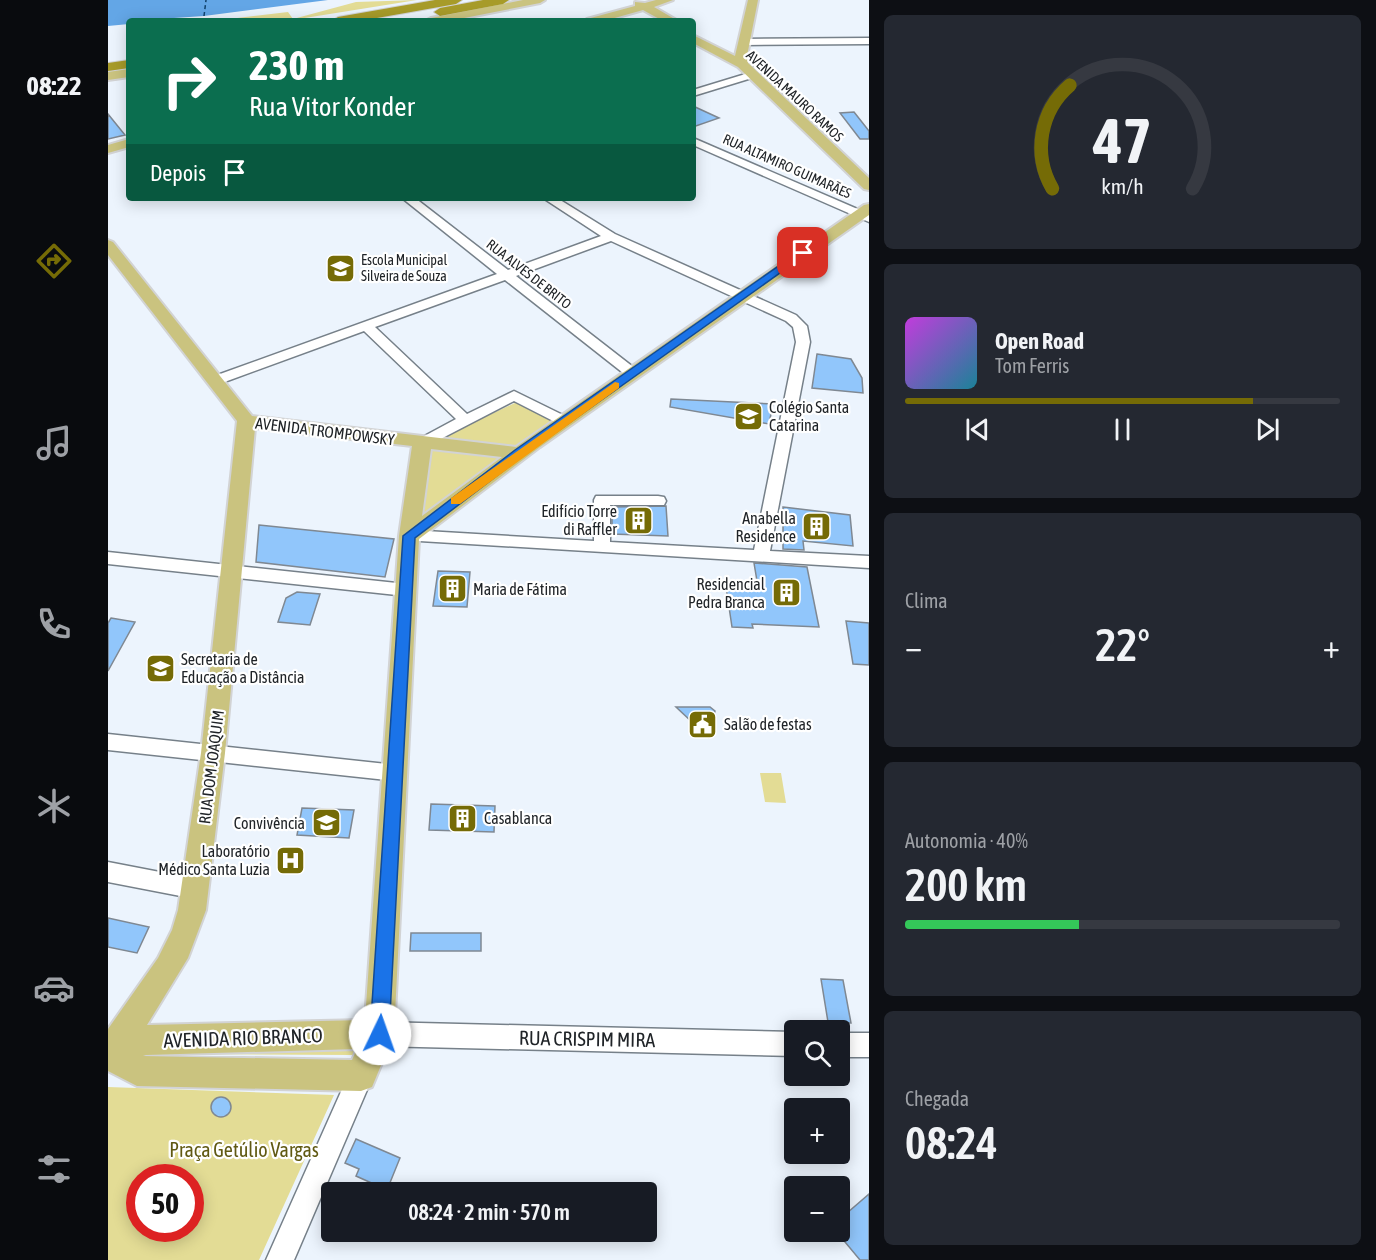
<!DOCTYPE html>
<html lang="pt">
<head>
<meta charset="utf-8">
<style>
  :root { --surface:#171b24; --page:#242831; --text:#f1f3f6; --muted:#9ea1a6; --line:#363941; --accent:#756b06 }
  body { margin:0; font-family:"Asap Condensed",sans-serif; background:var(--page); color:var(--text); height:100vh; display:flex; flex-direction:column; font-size:22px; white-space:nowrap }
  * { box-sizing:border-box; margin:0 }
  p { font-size:20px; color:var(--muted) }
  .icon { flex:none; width:33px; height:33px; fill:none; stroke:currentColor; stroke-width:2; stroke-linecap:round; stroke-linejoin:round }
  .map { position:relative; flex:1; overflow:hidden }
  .details { display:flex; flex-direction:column; gap:15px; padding:15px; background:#0d0f14; width:507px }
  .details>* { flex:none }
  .banner { position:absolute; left:18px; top:18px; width:570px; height:183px; border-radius:6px; box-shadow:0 3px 15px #0003; background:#0b6e4f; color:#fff; overflow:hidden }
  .controls { position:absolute; left:676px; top:1020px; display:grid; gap:12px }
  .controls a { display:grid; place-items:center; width:66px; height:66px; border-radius:6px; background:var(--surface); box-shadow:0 3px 15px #0003; font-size:30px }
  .speed { position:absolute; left:18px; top:1164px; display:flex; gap:12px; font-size:30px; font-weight:700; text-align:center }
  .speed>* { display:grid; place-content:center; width:78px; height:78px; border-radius:50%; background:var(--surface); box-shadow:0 3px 15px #0003; line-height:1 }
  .speed .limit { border:9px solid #d22; background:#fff; color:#111 }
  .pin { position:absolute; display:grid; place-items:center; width:51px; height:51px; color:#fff; margin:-26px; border-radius:12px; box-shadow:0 3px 9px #0006 }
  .me { position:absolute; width:66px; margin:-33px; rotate:3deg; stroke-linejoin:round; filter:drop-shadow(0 0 4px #0008) }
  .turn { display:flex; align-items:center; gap:21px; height:126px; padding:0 24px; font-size:27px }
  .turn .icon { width:78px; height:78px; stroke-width:2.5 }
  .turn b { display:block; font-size:42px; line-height:51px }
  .then { display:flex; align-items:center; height:57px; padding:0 24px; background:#0003; gap:12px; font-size:22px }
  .big { font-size:45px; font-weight:600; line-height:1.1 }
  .details .widget { flex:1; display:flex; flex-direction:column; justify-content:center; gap:9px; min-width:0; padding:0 21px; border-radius:9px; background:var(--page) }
  .details .dial { align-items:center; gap:0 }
  .dial svg { height:156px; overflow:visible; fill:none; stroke:var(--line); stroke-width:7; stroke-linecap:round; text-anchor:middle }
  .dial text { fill:var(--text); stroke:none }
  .song { display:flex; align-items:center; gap:18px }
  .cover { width:72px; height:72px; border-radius:9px; background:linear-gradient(135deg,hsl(290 70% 55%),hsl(190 70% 35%)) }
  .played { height:6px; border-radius:3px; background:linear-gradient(90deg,var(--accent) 80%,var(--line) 80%) }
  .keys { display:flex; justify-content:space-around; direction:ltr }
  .heat { display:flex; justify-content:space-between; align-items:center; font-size:33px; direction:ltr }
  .charge { height:9px; border-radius:4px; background:linear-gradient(90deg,#34c759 40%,var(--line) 0) }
  .trip { position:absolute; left:213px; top:1182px; width:336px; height:60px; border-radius:6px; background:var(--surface); box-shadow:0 3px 15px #0003; font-weight:600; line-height:60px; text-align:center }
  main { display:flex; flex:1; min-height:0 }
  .dock { display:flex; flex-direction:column; width:108px; justify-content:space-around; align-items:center; background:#090b0e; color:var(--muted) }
  .dock .icon { width:42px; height:42px }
  .dock .active { color:var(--accent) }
  .dock b { font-size:27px; color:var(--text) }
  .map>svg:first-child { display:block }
</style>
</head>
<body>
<main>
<nav class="dock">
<b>08:22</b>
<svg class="icon active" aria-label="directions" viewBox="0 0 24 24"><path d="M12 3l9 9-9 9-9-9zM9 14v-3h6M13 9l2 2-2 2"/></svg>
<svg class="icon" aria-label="music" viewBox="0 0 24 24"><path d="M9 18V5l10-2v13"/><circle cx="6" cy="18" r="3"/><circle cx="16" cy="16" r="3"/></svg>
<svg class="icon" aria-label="phone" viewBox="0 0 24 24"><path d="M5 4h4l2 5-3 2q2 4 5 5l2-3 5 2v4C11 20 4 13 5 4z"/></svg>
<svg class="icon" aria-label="climate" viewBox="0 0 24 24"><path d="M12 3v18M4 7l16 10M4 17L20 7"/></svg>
<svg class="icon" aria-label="car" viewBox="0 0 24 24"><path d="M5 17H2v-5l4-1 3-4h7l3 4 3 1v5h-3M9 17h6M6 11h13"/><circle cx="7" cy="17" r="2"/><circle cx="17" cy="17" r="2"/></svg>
<svg class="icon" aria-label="filters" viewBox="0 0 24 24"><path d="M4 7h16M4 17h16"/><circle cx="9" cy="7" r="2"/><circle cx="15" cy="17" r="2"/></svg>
</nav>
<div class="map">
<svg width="761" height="1260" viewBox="0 0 761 1260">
  <rect width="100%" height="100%" fill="#ecf4fd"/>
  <!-- green -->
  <path fill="#e3dc95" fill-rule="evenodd" d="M309 0 178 21H104L180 12 185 19 248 2Z
    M409 402 443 421 313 519 319 444Z
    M652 773H673L678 803 657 802Z
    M247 1044 245 1055 84 1054 68 1052Z
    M0 1087 226 1095 151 1260H0ZM32 1178H82V1228H32Z"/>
  <!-- water -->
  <path fill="#63a6e6" d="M0 0H220L96 16 21 21V24L0 26Z"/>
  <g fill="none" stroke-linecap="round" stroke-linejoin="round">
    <!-- ferry -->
    <path stroke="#12436c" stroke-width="1.5" stroke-dasharray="4 3" stroke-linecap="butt" d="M96 16 98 0"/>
  </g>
  <!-- building -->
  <path fill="#91c6fb" stroke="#7f8892" stroke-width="1.5" d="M585 106 611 118 585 127Z
    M746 112 761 131V139H752L732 113Z
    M0 114 17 135 0 139Z
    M709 354 743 359 754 378 755 393 704 388Z
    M563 399 665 404 661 424 562 407Z
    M558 506 560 536 504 534V507Z
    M675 507 742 515 745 546 695 541 696 550 675 549Z
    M151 525 219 532 286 539 277 577 148 562Z
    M646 563 699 567 711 627 644 624 645 628 624 627 618 587H650Z
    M330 571 362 572 359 607 325 606Z
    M189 592 212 594 202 625 170 622 178 598Z
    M3 618 27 622 0 671V623Z
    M738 621 761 623V665L745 664Z
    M568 707H602L607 711 600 737Z
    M323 804 387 806 386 832 321 830Z
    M194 808 246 810 241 838 189 835Z
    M0 918 41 927 29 953 0 947Z
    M303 933H373V951H302Z
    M713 979 735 980 743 1023 720 1022Z
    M103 1107a10 10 0 1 1 20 0a10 10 0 1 1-20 0Z
    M248 1139 292 1158 279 1190 248 1176 251 1169 237 1163Z
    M761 1194V1260H752L732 1236V1219Z"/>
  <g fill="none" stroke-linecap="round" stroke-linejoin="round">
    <defs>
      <path id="minor" d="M761 38V44L636 45 631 42 636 39Z
        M644 72 647 73V77L585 96V90Z
        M585 138 761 214V222L585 145Z
        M294 198H307L400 270 493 236 435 198H449L507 234 688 315 699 326 702 342 662 551 761 556V568L295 540 293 536 295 532 301 530 486 541V500L488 496H550L556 497 558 501 556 505H502V542L646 550 688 342 685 327 678 321 503 241 408 276 529 370 531 373 529 376H519L397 280 267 327 359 414 406 391 461 418 463 421 461 424H451L406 401 319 446H309L306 443 309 440 348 419 256 331 111 384H101L99 381 101 378 389 274Z
        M0 552 298 584 304 586 307 590 304 594 298 596 0 564Z
        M0 734 288 765 295 767 298 773 295 779 288 781 0 750Z
        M0 862 88 879 96 882 99 889 96 896 88 899 0 882Z
        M271 1022 687 1032V1056L271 1046 263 1042 259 1034 263 1026Z
        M732 1033H761V1057H732Z
        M253 1064 262 1067 265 1076 186 1260H158L244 1067Z"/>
      <path id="major" d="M415 0H437L432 3 341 21H317L323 18Z
        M548 0H565L546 7 570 21H555L535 10 496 21H477L479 19 527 6V2L537 3Z
        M640 0H650L639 56 640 63 761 178V190L756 189 630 67 585 43V35L627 56Z
        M21 69V77L0 80V72Z
        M21 139V147L0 153V145Z
        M761 204V215L432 447 311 539 286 1034 264 1087 253 1091 29 1086 0 1071V1029L50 958 64 930 70 910 93 753 129 421 0 255V240L5 242 144 416 408 447 756 205ZM147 428 304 446 291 536 257 1020 39 1025 80 958 98 910 117 753ZM323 449 394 457 314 516ZM249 1049 244 1060 35 1056 38 1055Z"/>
      <path id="highway" d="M327 0H354L348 4 252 21H224L230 17Z
        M375 0H401L395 4 332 16 326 12 332 8Z
        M21 60V68L0 71V63Z"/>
    </defs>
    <!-- minor casing -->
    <use href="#minor" stroke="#768089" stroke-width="3"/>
    <!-- major casing -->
    <use href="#major" stroke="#d2d3d4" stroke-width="4"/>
    <!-- highway casing -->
    <use href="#highway" stroke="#d2d3d4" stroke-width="2"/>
    <!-- minor -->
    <use href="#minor" fill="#fff" fill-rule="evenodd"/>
    <!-- major -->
    <use href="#major" fill="#cac37f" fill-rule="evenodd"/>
    <!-- highway -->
    <use href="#highway" fill="#a79b29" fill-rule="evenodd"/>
  </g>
  <!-- route -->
  <path fill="#1a73e8" stroke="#114b97" stroke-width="1.5" d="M692 251 700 253 415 456 307 538 281 1034 278 1041 272 1043 265 1041 262 1034 295 536 407 450Z"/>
  <!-- slow -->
  <path fill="#f59e0b" d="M507 382 511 383V388L352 504H343V498Z"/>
  <!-- icons -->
  <defs>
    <symbol id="school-square" viewBox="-11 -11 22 22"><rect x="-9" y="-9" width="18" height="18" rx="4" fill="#756b06" stroke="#fff"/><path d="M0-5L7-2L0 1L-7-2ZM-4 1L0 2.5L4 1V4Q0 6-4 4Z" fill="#fff"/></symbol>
    <symbol id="building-square" viewBox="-11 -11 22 22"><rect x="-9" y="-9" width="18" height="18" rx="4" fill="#756b06" stroke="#fff"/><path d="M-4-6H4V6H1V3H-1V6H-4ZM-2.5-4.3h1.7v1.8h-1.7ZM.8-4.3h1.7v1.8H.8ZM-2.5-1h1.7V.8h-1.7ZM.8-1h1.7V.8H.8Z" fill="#fff"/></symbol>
    <symbol id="university-square" viewBox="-11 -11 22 22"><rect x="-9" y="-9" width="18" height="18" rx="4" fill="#756b06" stroke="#fff"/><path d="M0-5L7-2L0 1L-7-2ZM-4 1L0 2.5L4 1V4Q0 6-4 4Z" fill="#fff"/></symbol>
    <symbol id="civic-square" viewBox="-11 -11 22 22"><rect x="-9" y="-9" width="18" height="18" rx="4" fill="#756b06" stroke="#fff"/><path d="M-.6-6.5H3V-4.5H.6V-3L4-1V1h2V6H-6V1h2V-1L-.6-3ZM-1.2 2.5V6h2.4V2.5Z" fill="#fff"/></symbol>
    <symbol id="hospital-square" viewBox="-11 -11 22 22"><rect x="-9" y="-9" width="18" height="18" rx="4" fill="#756b06" stroke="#fff"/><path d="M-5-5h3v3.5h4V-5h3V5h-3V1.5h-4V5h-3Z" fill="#fff"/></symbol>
  </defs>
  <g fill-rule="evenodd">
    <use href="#school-square" x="216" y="252" width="33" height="33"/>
    <use href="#school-square" x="624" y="400" width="33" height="33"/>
    <use href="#building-square" x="514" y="504" width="33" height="33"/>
    <use href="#building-square" x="692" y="510" width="33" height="33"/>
    <use href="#building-square" x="328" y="572" width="33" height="33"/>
    <use href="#building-square" x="662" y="576" width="33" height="33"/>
    <use href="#university-square" x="36" y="652" width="33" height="33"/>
    <use href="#civic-square" x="578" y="708" width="33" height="33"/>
    <use href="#building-square" x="338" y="802" width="33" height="33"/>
    <use href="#school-square" x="202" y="806" width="33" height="33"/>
    <use href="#hospital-square" x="166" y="844" width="33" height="33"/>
  </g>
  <g text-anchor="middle" stroke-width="4.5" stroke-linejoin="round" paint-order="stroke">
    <!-- far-street labels -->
    <g font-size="14" fill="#202428" stroke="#fff">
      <text transform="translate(687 96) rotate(43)" y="5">AVENIDA MAURO RAMOS</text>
      <text transform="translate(679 166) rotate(24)" y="5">RUA ALTAMIRO GUIMARÃES</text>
      <text transform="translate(421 274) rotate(38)" y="5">RUA ALVES DE BRITO</text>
    </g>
    <!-- far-poi labels -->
    <g font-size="14" fill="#202428" stroke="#fff" text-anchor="start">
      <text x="253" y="265">Escola Municipal<tspan x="253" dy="16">Silveira de Souza</tspan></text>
    </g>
    <!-- poi labels -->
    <g font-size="16" fill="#202428" stroke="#fff" text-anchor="start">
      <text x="661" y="413">Colégio Santa<tspan x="661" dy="18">Catarina</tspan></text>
      <text x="509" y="517" text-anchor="end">Edifício Torre<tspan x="509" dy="18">di Raffler</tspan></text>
      <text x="688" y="524" text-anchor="end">Anabella<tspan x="688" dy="18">Residence</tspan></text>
      <text x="657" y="590" text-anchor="end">Residencial<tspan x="657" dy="18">Pedra Branca</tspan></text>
      <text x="365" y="595">Maria de Fátima</text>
      <text x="73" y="665">Secretaria de<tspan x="73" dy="18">Educação a Distância</tspan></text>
      <text x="616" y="730">Salão de festas</text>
      <text x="376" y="824">Casablanca</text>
      <text x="197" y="829" text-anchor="end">Convivência</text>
      <text x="162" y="857" text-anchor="end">Laboratório<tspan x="162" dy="18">Médico Santa Luzia</tspan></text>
    </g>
    <!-- street labels -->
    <g font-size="16" fill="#202428" stroke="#fff">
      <text transform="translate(217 431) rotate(7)" y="6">AVENIDA TROMPOWSKY</text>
      <text transform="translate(103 767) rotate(-83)" y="6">RUA DOM JOAQUIM</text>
    </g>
    <!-- near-street labels -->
    <g font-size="20" fill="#202428" stroke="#fff">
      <text transform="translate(135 1038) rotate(-2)" y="7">AVENIDA RIO BRANCO</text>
      <text transform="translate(479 1039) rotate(1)" y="7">RUA CRISPIM MIRA</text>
    </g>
    <!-- near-park labels -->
    <g font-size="20" fill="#605912" stroke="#fff">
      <text x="136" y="1157">Praça Getúlio Vargas</text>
    </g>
  </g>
</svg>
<div class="controls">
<a><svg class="icon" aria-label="search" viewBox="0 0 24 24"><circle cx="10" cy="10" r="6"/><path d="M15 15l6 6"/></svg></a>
<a>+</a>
<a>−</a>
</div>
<div class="speed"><div class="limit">50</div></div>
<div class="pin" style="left:695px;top:253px;background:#d93025"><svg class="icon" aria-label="arrive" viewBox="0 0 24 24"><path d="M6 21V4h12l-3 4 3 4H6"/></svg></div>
<svg class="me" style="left:272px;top:1034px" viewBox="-20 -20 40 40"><circle r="19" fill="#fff"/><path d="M0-13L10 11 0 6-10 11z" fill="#1a73e8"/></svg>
<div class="trip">08:24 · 2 min · 570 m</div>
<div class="banner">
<div class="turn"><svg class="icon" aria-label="right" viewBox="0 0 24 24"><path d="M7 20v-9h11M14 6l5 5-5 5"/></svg><div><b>230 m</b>Rua Vitor Konder</div></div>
<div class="then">Depois<svg class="icon" aria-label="arrive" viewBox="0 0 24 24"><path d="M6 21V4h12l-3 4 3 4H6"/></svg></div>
</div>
</div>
<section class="details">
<div class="widget dial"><svg viewBox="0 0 100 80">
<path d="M14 69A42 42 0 1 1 86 69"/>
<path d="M14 69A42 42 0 0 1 23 16" stroke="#756b06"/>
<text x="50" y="56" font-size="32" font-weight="700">47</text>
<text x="50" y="72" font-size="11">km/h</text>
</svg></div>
<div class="widget">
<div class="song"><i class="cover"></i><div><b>Open Road</b><p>Tom Ferris</p></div></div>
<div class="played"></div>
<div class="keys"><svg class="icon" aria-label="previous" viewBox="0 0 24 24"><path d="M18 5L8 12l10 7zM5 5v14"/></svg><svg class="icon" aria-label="pause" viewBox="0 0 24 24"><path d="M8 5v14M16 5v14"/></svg><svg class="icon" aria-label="next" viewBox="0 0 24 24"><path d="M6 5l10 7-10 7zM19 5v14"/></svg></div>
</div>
<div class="widget"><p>Clima</p>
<div class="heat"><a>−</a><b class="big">22°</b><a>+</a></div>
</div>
<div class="widget"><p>Autonomia · 40%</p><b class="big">200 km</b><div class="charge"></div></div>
<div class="widget"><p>Chegada</p><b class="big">08:24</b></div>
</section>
</main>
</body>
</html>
